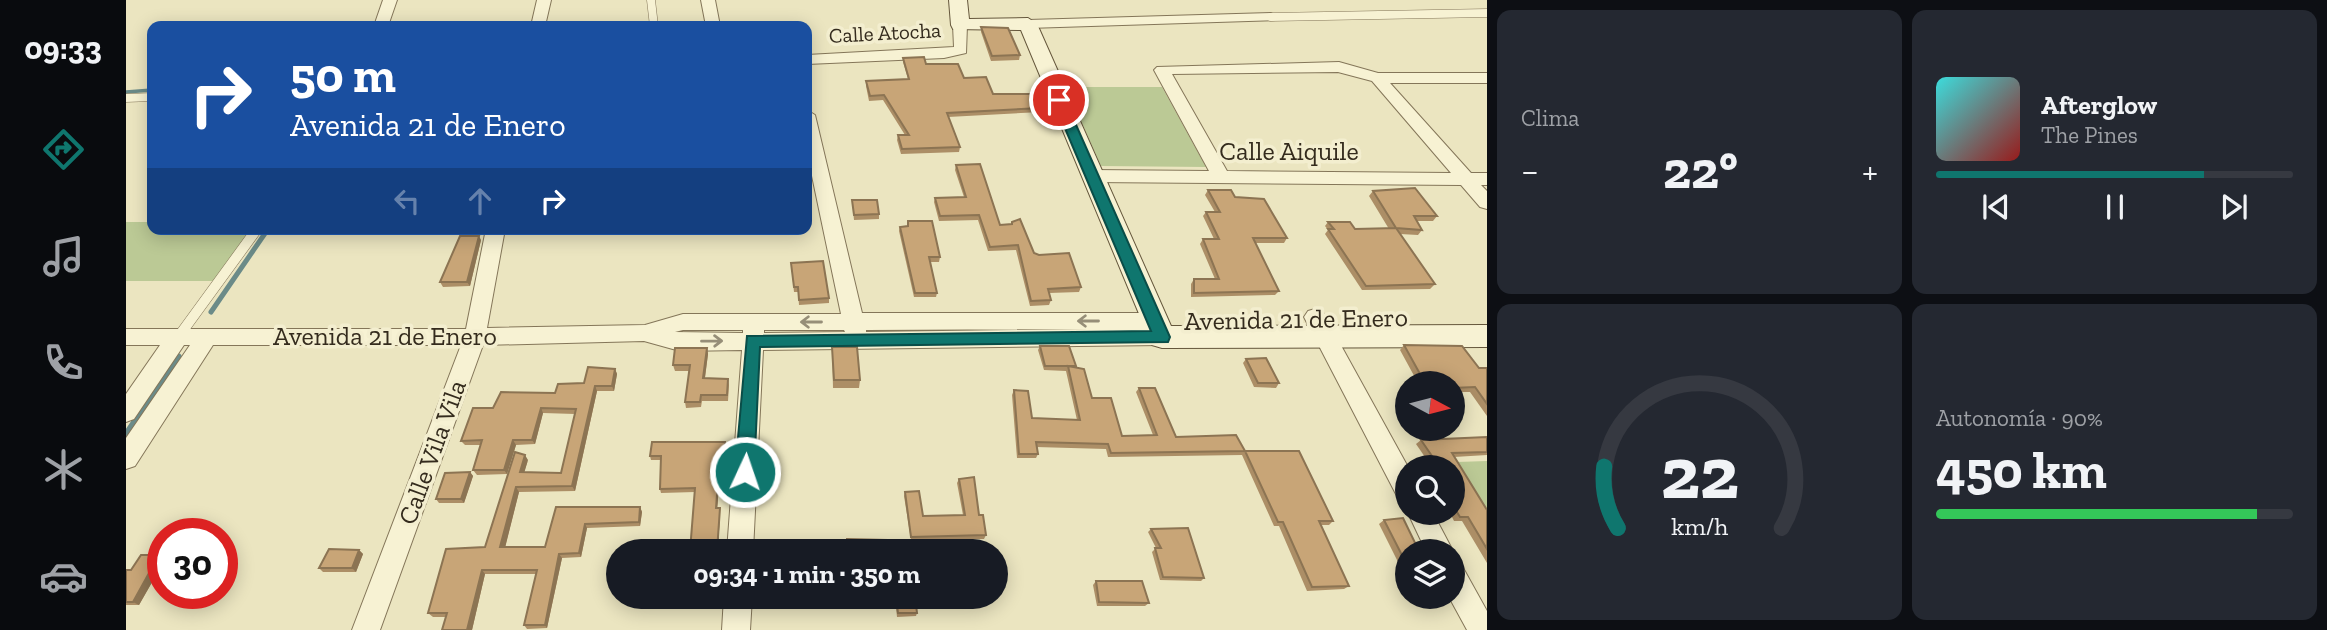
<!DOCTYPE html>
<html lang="es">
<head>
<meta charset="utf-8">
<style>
  :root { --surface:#171b24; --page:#242831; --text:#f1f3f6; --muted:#9ea1a6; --line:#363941; --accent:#0f766e }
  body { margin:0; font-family:"Zilla Slab",serif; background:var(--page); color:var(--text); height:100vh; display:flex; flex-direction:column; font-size:26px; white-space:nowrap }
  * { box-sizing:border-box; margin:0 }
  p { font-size:23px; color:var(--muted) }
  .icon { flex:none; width:38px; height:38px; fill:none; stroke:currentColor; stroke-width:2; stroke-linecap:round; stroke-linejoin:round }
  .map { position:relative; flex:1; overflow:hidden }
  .details { display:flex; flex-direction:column; gap:10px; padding:10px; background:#0d0f14; width:840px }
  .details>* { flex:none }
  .top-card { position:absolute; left:21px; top:21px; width:665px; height:214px; border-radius:14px; box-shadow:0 4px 18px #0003; background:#1a4fa0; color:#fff; overflow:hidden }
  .needle { width:46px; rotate:97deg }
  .fabs { position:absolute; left:1269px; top:371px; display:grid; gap:14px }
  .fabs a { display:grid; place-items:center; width:70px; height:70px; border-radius:50%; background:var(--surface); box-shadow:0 4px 18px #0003; font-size:35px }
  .speed { position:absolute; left:21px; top:518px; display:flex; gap:14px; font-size:35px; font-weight:700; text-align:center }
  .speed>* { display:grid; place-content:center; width:91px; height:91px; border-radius:50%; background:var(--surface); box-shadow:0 4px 18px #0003; line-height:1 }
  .speed .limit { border:10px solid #d22; background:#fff; color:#111 }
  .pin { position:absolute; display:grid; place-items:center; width:60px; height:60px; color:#fff; margin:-30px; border:4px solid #fff; border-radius:50%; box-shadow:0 2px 7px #0007 }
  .me { position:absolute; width:77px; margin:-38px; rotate:3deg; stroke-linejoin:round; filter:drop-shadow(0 0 5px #0008) }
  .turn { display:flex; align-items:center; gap:24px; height:147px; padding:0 28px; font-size:32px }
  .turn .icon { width:91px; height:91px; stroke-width:2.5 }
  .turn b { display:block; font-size:49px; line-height:60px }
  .lanes { display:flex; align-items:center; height:66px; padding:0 28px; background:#0003; justify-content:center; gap:35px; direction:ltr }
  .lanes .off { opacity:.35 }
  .big { font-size:52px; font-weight:700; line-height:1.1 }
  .details .tile { flex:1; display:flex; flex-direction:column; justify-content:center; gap:10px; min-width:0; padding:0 24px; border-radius:14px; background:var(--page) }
  .details .dial { align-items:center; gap:0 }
  .dial svg { height:182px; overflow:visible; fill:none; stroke:var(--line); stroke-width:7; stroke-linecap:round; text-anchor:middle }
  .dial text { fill:var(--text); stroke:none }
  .song { display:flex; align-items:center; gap:21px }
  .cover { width:84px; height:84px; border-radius:10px; background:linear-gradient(135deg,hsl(180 70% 55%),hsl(0 70% 35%)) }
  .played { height:7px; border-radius:4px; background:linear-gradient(90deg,var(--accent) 75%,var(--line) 75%) }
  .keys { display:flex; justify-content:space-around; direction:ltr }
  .heat { display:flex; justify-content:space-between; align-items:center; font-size:38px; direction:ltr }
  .charge { height:10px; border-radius:5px; background:linear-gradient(90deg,#34c759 90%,var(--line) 0) }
  .details .tiles { flex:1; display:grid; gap:10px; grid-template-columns:repeat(2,1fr) }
  .trip { position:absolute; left:480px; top:539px; width:402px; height:70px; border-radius:35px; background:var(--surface); box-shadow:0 4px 18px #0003; font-weight:700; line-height:70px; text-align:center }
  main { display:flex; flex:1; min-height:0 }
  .tab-bar { display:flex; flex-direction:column; width:126px; justify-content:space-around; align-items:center; background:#090b0e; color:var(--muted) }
  .tab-bar .icon { width:49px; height:49px }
  .tab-bar .on { color:var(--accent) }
  .tab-bar b { font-size:32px; color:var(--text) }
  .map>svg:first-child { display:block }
</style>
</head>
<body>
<main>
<nav class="tab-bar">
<b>09:33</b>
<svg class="icon on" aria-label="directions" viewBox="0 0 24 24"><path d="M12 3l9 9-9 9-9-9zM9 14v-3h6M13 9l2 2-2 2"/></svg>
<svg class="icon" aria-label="music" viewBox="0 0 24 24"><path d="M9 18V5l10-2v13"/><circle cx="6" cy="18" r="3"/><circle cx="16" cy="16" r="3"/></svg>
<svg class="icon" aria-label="phone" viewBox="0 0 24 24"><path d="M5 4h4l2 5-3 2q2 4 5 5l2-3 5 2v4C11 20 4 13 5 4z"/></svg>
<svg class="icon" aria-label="climate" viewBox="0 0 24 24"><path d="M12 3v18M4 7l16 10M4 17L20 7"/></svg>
<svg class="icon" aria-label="car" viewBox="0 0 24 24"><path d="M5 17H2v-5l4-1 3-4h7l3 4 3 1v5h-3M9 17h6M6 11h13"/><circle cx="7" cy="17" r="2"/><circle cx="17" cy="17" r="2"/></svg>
</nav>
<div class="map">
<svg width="1361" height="630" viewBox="0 0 1361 630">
  <rect width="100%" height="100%" fill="#ebe5c0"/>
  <!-- green -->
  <path fill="#bbc995" d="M940 87H1036L1080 167 975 166Z
    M0 222H26V229H126L87 281H0Z
    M1361 461V514L1331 462Z"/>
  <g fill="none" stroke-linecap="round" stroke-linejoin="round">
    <!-- stream-far2 -->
    <path stroke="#6b8b88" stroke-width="3.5" d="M0 92 26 90"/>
    <!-- stream-far1 -->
    <path stroke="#6b8b88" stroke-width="5" d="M85 312 142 229
      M45 368 53 356"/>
    <!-- stream -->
    <path stroke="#6b8b88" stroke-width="6" d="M0 434 46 366"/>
    <defs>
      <path id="lane-far1" d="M525 0 528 26
        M1145 17 1361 13
        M0 98 26 97"/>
      <path id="lane" d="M53 336 131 229"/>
      <path id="street" d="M257 0H271L262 26H248Z
        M411 0H425L419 26H405Z
        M575 0H589L594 26H580Z
        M1145 13 1152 17 1150 20 902 28 895 24 902 20Z
        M834 21 841 25 840 53 818 58 681 64V55L828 47 827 25Z
        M1213 62 1252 73H1361V83H1264L1345 173H1361V185H1355L1361 191V209L1354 207 1335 185 965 182 956 176 965 170 1083 171 1028 70 1031 67ZM1212 72 1246 81 1325 173 1101 171 1046 74Z
        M681 110 689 115 736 313H1030L1037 315 1041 321 1037 327 1032 329 1044 331 1047 337 1044 343 1036 345 637 350 627 551H601L616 350 554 351 518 341 357 345 254 630H226L335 345H87L9 466 0 469V438L64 345H58L8 419 0 422V394L34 345H0V329H340L360 229H379L361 328 519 325 557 314H715L681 152ZM964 329 740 332V330ZM557 330H617V333L549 332ZM638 330H718L719 332 638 333Z
        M1189 309 1196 311 1282 467 1281 501 1272 498 1178 317 1182 311Z
        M1281 511 1307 513 1327 551 1326 553 1300 551Z
        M1326 562 1336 566 1361 611V630H1341L1323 597H1326Z
        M598 597H626L624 630H596Z"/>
      <path id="secondary" d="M823 0H841L843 19 902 18 911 24 1045 326 1361 325V347L1036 348 1026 345 895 30 827 29 825 25Z"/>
    </defs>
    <!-- lane-far1 casing -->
    <use href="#lane-far1" stroke="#847659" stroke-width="9"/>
    <!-- lane casing -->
    <use href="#lane" stroke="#847659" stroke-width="11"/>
    <!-- street casing -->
    <use href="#street" stroke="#847659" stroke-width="2"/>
    <!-- secondary casing -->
    <use href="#secondary" stroke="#65573c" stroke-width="2"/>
    <!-- lane-far1 -->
    <use href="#lane-far1" stroke="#f7f2d3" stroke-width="8"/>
    <!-- lane -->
    <use href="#lane" stroke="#f7f2d3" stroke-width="10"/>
    <!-- street -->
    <use href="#street" fill="#f7f2d3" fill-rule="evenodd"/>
    <!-- secondary -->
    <use href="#secondary" fill="#f7f2d3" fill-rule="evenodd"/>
  </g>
  <!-- wall -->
  <path fill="#ac8e66" d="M855 27 894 55 893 60 865 61 855 32Z
    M777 58 838 78 867 94 916 108 915 112 822 117 834 147 833 152 775 154 771 140 772 135H779L757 100 743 101 740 86V81L782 79 777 62Z
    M830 165 874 225 885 224 886 222 908 253 955 287 953 292 923 293 925 300 923 305 904 306 890 250 862 251 852 220 813 221 808 202 809 198 838 197 829 170Z
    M1082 190 1109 197 1161 238 1158 243H1129L1153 291 1149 295 1065 297V284L1068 279H1089L1074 244 1077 239H1088L1077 216 1080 212H1089L1079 195Z
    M1247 191 1311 216 1307 221H1291L1296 230 1292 235 1274 234 1309 284 1304 289 1236 290 1199 234 1202 230 1199 226 1202 222 1229 229H1263L1243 196Z
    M726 200 753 214V219L728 220Z
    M782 221 814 257 813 262H804L811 293 810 297H788L773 231 774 227 781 226Z
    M355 240 344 286 317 287 314 282Z
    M665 263 703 298V303L673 305 672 292H668Z
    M1278 345 1353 368H1361V416L1344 392H1326V383H1292L1274 350Z
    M914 346 950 366 949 368 966 398 996 436 1027 435 1010 392 1013 388 1050 437 1119 451 1207 521 1203 525H1195L1223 586 1218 589 1181 591 1153 526H1148L1116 455 982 457 980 449 910 447 912 454 910 458H891L886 395 888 390 906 418 951 420 940 371 918 370 912 350Z
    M706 347 734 380 733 388H707Z
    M581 348 582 354 579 378 602 379 603 385 602 401H576L575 407 560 408 559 402 564 371H549L547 365Z
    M1120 359 1153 383 1150 388 1128 387 1117 363Z
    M489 369 491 374 488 391H471L449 491 393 492 379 547H419L430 507H514L516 512 514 526 461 528 455 557 436 558 421 628 401 629 398 625 410 574H359L346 630H316L320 617H307L302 613 359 547 402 460 398 472 435 473 449 414 417 413 409 444 390 445 381 474 351 475 347 470 355 445H339L335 441 367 408 429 393 458 383Z
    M1361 437V455L1328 457 1361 510V563L1336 521H1328L1324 513H1326V467H1298L1297 464 1301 460 1290 444 1295 440Z
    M599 442 598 461H595L591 508 594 511 592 551H564L569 492 535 493 534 489 535 460H525L524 456Z
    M344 472 347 476 338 503H313L310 499Z
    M833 479 853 515 860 535 858 539 785 540 778 496 779 492 797 516 837 515 831 483Z
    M1258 520 1281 551V576H1279L1253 524Z
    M1025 529 1078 578 1075 581 1034 580 1026 552 1030 548 1022 532Z
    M233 550 237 554 230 572H197L193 568Z
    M33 555 37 557V563L13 605H0V570H5Z
    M970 581 1023 603 1019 606H971L967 585Z
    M769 597H789L791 613 790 616 771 617Z"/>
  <!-- shaded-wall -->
  <path fill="#8c7453" d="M353 236 355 240 344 286 341 282Z
    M581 348 582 354 578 384 577 378Z
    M489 369 491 374 488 391 486 386Z
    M469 386 471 391 449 491 446 486Z
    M415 408 417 413 409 444 406 440Z
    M387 440 390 445 381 474 378 470Z
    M399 455 402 460 397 477 394 472Z
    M594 456 595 461 591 511 590 508Z
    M344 472 347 476 338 503 335 499Z
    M390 487 393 492 378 552 374 547Z
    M514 507 516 512 514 526 513 522Z
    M594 508V511L592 551H591Z
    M459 524 461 528 455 557 453 553Z
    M233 550 237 554 230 572 226 568Z
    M433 554 436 558 421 628 419 625Z
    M33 555 37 557V563L13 605 7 602Z
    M356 570 359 574 346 630H341Z"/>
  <!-- building -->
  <path fill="#c8a577" stroke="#8c7453" stroke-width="2" d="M855 27 882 28 894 55 866 56Z
    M798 57 800 64H832L838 78 860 77 867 94H911L916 108 821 113 834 147 776 149 772 135H783L758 95 744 96 740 81 783 79 777 58Z
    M854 164 874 225 886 224V222L894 219 908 253 913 255 943 253 955 287 922 289 925 300 905 301 892 245 864 247 853 215 814 216 809 198 840 197 830 165Z
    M1289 188 1311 216H1288L1296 230 1270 228 1247 191Z
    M1082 190H1105L1109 197 1138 199 1161 238H1127L1153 291 1068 293V279H1093L1077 239H1093L1080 212H1094Z
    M726 200H751L753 214 728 215Z
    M782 221H806L814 257H803L811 293H789L774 227 782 226Z
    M1202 222H1224L1229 229 1270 228 1309 284 1240 286 1202 229H1208Z
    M334 236H353L341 282H314Z
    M697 261 703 298 673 300 672 287H668L665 263Z
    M1278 345 1336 346 1353 368H1361V404L1349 387 1326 388V383H1299Z
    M914 346H943L950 366H919Z
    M706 347H731L734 380H708Z
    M549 348H581L577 378 602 379 601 395H575L574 402H559L564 365H547Z
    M1140 358 1153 383H1132L1120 359Z
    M942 366 958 369 966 398H985L996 436 1031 435 1013 388H1029L1050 437 1110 435 1119 451 985 453 982 444 910 442 912 454H893L888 390 902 391 906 418 954 420Z
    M462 367 489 369 486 386H469L446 486 390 487 374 547H419L430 507H514L513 522 459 524 453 553 433 554 419 625H398L411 570H356L341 630H316L321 613H302L320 549 359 547 389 452 399 455 394 472 435 473 450 409 415 408 406 440H387L378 470H347L356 440 335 441 347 408H367L375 392 429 393 432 384 458 383Z
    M1361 437V452L1326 453 1361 510V549L1342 517H1334L1326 504V467H1306L1302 460 1308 459 1295 440Z
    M526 442H599L598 456H594L590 508H594L591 551H564L569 488 534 489 535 456H524Z
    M1119 451H1173L1207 521H1193L1223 586 1186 587 1157 522H1152Z
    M344 472 335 499H310L319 473Z
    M848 477 853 515H857L860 535 785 537 779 492 793 491 797 516 839 515 833 479Z
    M1277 518 1293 551H1281V565L1258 520Z
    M1062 528 1078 578 1037 577 1029 548H1035L1025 529Z
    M721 539 761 540 762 551H721Z
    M203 549 233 550 226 568H193Z
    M15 555H33L7 602H0V570H5Z
    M970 581H1016L1023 603 973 602Z
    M770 597H789L791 613H772Z"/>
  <!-- one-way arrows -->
  <defs><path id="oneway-shaft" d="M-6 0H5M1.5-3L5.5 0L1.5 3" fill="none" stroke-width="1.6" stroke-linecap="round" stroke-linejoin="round" transform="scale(1.75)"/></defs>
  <g stroke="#968e78">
    <use href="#oneway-shaft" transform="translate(962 321) rotate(180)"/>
    <use href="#oneway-shaft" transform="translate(685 322) rotate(180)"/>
    <use href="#oneway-shaft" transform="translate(586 341) rotate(-1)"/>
  </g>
  <!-- route -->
  <path fill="#0f766e" stroke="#0a4d48" stroke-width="2" d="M933 96 939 100 1044 337 1042 342 634 347 628 472 625 478 619 481 612 478 609 472 621 336 1025 331 927 100Z"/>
  <g text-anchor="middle" stroke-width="7" stroke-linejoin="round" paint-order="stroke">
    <!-- far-street labels -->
    <g font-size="21" fill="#342b1d" stroke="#f3eecf">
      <text transform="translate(759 33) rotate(-3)" y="7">Calle Atocha</text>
    </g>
    <!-- street labels -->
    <g font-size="26" fill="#342b1d" stroke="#f3eecf">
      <text x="1163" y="160">Calle Aiquile</text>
      <text transform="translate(1170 319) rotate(-1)" y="9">Avenida 21 de Enero</text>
      <text x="259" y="345">Avenida 21 de Enero</text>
      <text transform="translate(306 452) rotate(-70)" y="9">Calle Vila Vila</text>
    </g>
  </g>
</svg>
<div class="fabs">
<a><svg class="needle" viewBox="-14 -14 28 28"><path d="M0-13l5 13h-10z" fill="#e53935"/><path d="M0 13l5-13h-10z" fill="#9ea1a6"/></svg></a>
<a><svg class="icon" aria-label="search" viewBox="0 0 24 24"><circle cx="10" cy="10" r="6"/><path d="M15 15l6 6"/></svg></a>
<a><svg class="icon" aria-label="layers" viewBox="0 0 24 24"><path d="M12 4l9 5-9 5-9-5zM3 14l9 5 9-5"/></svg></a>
</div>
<div class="speed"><div class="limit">30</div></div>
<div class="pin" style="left:933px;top:100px;background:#d93025"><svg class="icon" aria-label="arrive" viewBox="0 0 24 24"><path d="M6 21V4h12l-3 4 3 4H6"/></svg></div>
<svg class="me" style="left:619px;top:472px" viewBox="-20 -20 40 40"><circle r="17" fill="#0f766e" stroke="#fff" stroke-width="3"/><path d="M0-11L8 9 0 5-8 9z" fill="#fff"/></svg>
<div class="trip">09:34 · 1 min · 350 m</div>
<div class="top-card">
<div class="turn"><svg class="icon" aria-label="right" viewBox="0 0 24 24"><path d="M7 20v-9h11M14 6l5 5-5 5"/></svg><div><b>50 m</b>Avenida 21 de Enero</div></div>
<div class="lanes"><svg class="icon off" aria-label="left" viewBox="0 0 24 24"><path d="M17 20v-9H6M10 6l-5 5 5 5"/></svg><svg class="icon off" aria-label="ahead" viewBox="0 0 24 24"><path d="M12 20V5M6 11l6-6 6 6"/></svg><svg class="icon" aria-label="right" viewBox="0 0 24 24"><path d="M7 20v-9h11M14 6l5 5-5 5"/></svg></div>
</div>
</div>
<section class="details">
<div class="tiles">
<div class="tile"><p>Clima</p>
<div class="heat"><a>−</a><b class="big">22°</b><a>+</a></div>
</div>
<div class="tile">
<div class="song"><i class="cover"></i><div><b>Afterglow</b><p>The Pines</p></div></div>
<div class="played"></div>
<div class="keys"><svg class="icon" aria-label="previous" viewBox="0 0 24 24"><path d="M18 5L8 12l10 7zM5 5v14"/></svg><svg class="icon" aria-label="pause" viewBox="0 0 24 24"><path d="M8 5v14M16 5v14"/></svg><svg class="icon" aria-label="next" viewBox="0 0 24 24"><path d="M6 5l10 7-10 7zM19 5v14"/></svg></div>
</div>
<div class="tile dial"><svg viewBox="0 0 100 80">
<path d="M14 69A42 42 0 1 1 86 69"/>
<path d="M14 69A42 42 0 0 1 8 42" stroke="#0f766e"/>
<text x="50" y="56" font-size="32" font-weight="700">22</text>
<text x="50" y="72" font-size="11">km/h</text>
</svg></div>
<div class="tile"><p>Autonomía · 90%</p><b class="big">450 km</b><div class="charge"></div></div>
</div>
</section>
</main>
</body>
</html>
